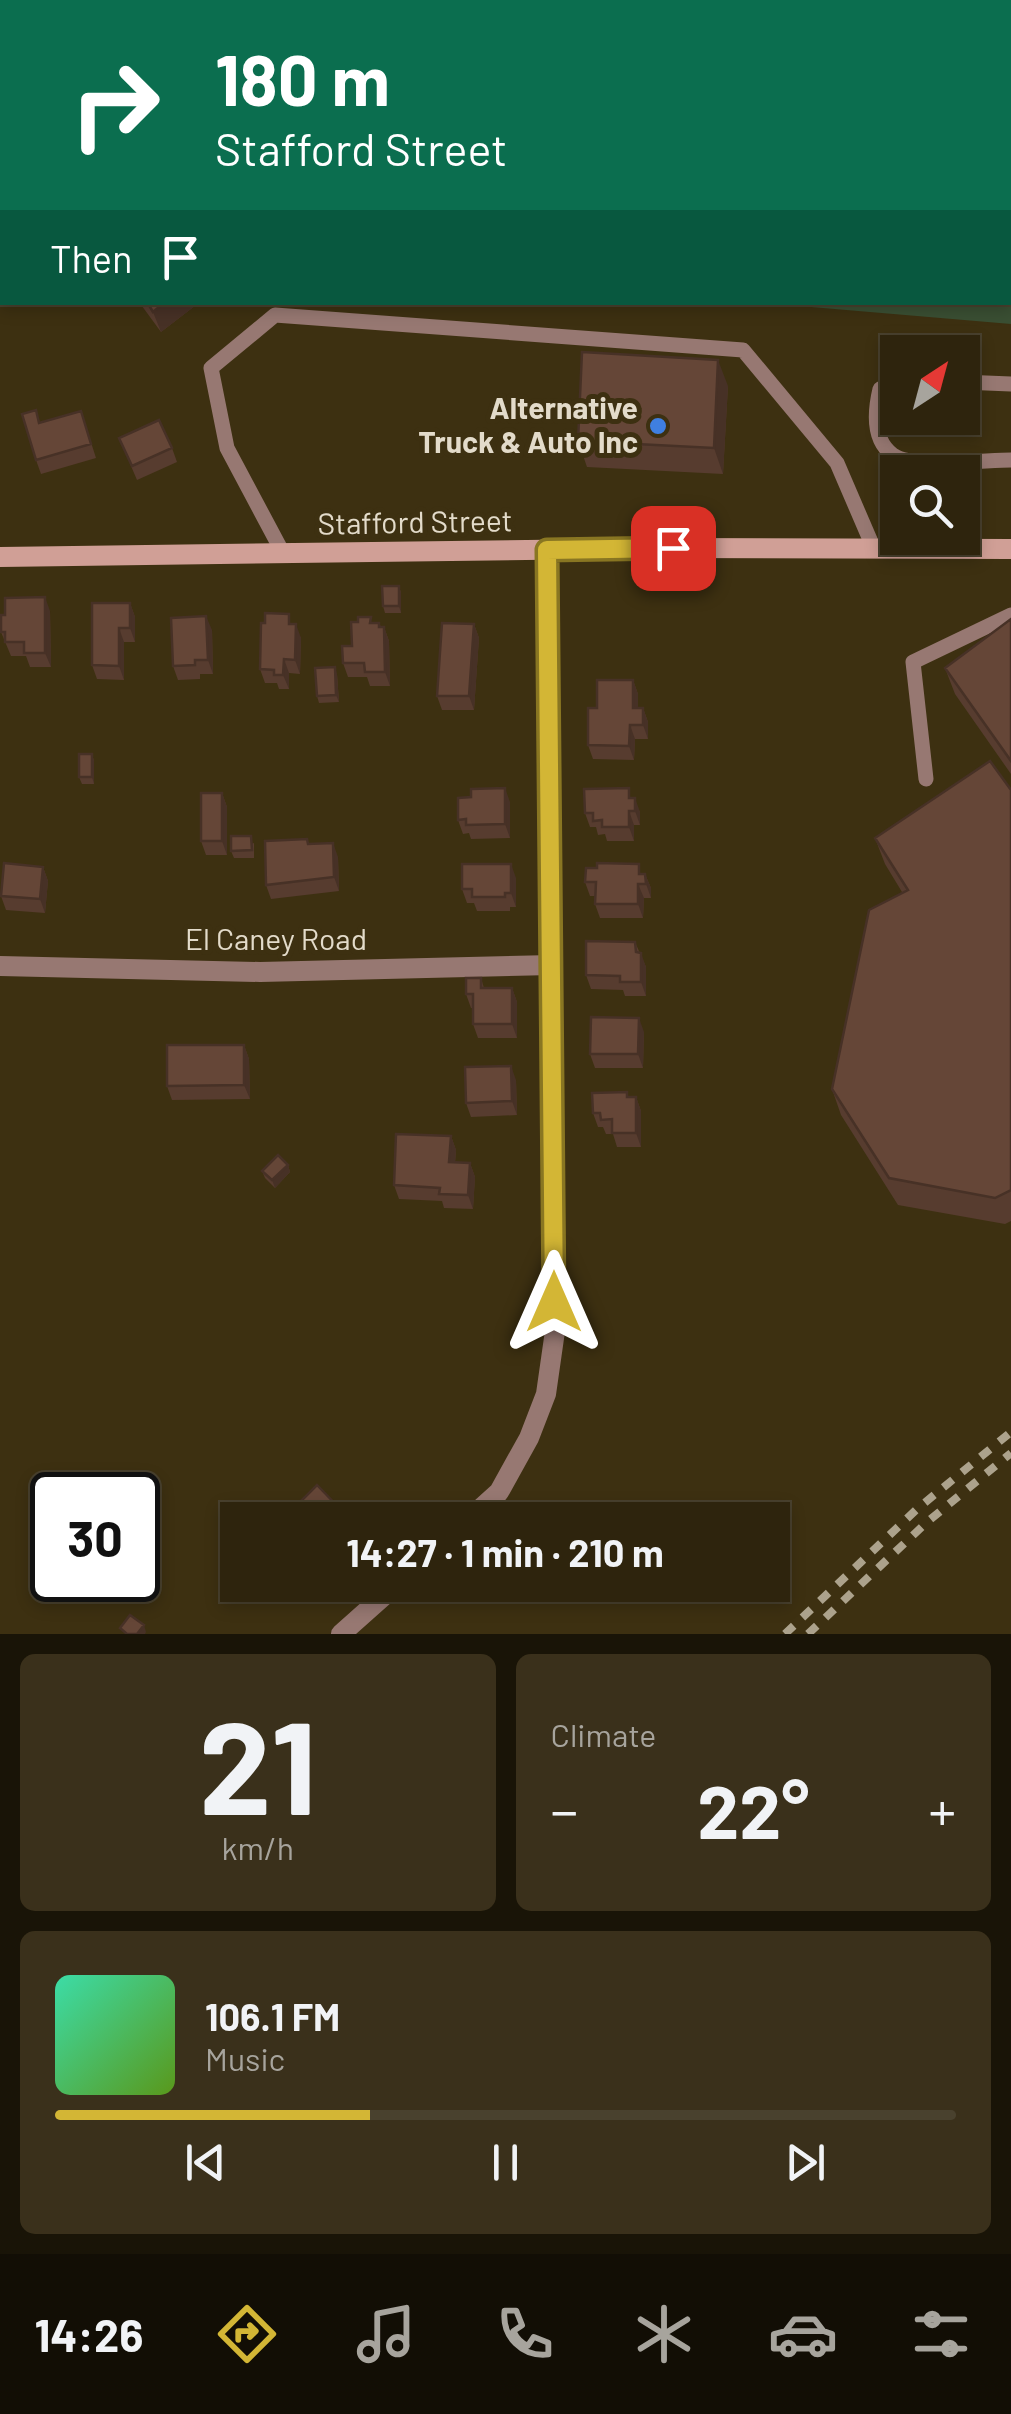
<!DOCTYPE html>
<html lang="en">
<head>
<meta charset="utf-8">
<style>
  :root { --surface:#2e240d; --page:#3a301b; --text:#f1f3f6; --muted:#a7a49d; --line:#49412e; --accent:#d3b635 }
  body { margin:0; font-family:Barlow,sans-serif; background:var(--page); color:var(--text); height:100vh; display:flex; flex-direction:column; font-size:38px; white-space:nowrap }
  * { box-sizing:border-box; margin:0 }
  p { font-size:32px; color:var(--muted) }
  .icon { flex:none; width:55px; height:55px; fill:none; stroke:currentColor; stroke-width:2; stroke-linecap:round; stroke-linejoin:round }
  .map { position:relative; height:1634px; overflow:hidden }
  .drawer { display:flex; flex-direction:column; gap:20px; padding:20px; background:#191407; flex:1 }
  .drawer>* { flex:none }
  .guide { position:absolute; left:0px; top:0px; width:1012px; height:305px; box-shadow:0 5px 15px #0003,0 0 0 2px var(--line); background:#0b6e4f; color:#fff; overflow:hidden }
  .needle { width:65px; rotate:36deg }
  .fabs { position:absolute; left:880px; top:335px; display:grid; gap:20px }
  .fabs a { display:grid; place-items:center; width:100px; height:100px; border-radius:0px; background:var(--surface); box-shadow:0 5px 15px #0003,0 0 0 2px var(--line); font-size:50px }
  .speed { position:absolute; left:30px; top:1472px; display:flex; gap:20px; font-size:50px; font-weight:700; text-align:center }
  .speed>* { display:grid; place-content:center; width:130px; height:130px; border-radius:50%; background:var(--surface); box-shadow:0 5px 15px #0003,0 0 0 2px var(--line); line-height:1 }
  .speed .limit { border:5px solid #111; border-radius:15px; background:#fff; color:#111 }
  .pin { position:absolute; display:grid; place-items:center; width:85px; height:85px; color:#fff; margin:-42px; border-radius:20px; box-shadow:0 5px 15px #0006 }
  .me { position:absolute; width:110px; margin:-55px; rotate:0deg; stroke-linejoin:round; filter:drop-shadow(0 0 8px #0008) }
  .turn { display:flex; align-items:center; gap:35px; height:210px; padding:0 50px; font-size:45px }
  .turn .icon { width:130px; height:130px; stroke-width:2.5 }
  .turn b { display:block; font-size:70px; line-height:85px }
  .then { display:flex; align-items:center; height:95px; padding:0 50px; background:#0003; gap:20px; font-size:38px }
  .big { font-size:75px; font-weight:700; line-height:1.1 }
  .drawer .widget { flex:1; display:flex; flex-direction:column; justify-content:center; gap:15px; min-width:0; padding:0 35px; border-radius:15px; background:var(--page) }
  .drawer .dial { align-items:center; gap:0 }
  .dial b { font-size:130px; line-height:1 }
  .song { display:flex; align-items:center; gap:30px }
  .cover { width:120px; height:120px; border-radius:15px; background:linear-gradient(135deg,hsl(160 70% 55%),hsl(90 70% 35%)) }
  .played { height:10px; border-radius:5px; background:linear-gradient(90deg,var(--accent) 35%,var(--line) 35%) }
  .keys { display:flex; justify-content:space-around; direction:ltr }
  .heat { display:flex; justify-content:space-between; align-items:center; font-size:55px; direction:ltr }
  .drawer .tiles { flex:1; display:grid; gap:20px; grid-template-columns:1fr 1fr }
  .widget:last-child { grid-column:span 2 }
  .trip { position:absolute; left:220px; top:1502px; width:570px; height:100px; border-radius:0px; background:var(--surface); box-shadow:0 5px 15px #0003,0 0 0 2px var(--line); font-weight:700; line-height:100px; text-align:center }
  .dock { display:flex; height:160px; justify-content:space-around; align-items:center; background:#120e05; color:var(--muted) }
  .dock .icon { width:70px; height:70px }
  .dock .active { color:var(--accent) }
  .dock b { font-size:45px; color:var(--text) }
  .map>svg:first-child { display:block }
</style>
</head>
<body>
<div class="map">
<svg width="1011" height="1634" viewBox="0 0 1011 1634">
  <rect width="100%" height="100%" fill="#3d3011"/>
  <!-- green -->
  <path fill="#3a4f33" d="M143 0H1011V324L764 303 1010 302V2Z"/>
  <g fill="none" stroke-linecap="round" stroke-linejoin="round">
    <!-- river -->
    <path stroke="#19626d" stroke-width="50" d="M506 0 508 2
      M1010 244H1011"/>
    <!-- lane -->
    <path stroke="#977872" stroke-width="15" d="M898 380 880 389C875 410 872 440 893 455 911 469 986 460 1011 460
      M962 382 1011 384
      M284 555 227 448 211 368 275 315 743 350 837 463 874 549
      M926 779 913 662 1011 615"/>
    <!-- street -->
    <path stroke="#977872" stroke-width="20" d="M0 966 260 972 552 965
      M468 1520 499 1492 529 1438 546 1394 555 1331 547 550
      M341 1634 396 1585"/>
    <!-- secondary -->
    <path stroke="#d09f96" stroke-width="20" d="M0 557 673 548 1011 549"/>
    <!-- rail -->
    <path stroke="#aca28c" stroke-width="8" stroke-dasharray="12 12" stroke-linecap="butt" d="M785 1634 917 1509 1011 1432
      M808 1634 926 1523 1011 1453"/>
  </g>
  <!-- wall -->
  <path fill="#573c2f" d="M139 302H200L161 332Z
    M728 386 723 474 587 467 578 441Z
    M36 410 40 423 81 411 96 458 41 474 36 460Z
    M119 438 172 448 177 462 137 480Z
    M399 586 401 593V613H385L383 606Z
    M130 603 135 617V642H124V680L97 679 92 665Z
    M50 611 51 667H30L26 656H11L1 632Z
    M1011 619V774L955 694 945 668Z
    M373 623 384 627 389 641 390 686H370L367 677H348L343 663 352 646Z
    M293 624 301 638 300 674 289 673V689H279L277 683H265L260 669Z
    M474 624 479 638 474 710H442L437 696Z
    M212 630 213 674H200V679L178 680 173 666Z
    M337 674 339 702 319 703 317 696Z
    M633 680 638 694V708H643L648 722V739H635L634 760 593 759 588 745 597 708Z
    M92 754 94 761V784H82L79 777Z
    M1011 790V1221L1005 1224 898 1205 841 1115 832 1089 902 892 885 864 875 838Z
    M222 793 227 807V855H206L201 841Z
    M471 797 510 802V838L471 839 469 833 463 834 458 820Z
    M632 798 640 812V825H634V841H607L605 834 598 835 596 827H590L585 813Z
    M254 843V858H234L231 851Z
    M309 844 338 857 339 891 271 899 266 885Z
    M43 867 48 881 45 913 6 910 1 896Z
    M645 874 651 888V898H644L643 918H600L595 904V896H590L585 882Z
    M516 878V907H510V911H477L474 903H467L462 889Z
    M635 942 646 967V996H625L623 990 591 989 586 975Z
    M481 978 484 988H512L517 1002V1038H478L473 1024V1008H471L466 994Z
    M644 1032 643 1068H595L590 1054Z
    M244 1045 249 1059 250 1099 172 1100 167 1086Z
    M516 1080 517 1115 471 1117 466 1103Z
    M628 1097H636L641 1111V1147H617L613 1134H606L603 1127H598L593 1113Z
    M451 1136 456 1150 455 1163H470L475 1177 473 1209 444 1208 442 1201 399 1199 394 1185Z
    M288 1165 290 1172 275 1188 265 1178 262 1171Z"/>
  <!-- shaded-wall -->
  <path fill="#473126" d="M165 302H200L161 332 153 312Z
    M718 360 728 386 723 474 714 448Z
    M399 586 401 593V613L399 606Z
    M45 597 50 611 51 667 45 653Z
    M130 603 135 617V642L130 628Z
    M206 616 212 630 213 674 208 660Z
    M296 624 301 638 300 674 295 660Z
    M474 624 479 638 474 710 469 696Z
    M384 627 389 641 390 686 385 672Z
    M119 628 124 642V680L119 666Z
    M284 659 289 673V689L283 675Z
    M335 667 337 674 339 702 336 695Z
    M633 680 638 694V722L633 708Z
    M643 708 648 722V739L643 725Z
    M630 725 635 739 634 760 629 746Z
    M92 754 94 761V784L92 777Z
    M505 788 510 802V838L505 824Z
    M222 793 227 807V855L222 841Z
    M635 798 640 812V825L635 811Z
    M629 811 634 825V841L629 827Z
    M333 843 338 857 339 891 334 877Z
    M511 864 516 878V907L511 893Z
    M43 867 48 881 45 913 40 899Z
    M645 874 651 888V898L646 884Z
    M638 884 644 898 643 918 638 904Z
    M641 953 646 967V996L641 982Z
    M512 988 517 1002V1038L512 1024Z
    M639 1018 644 1032 643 1068 638 1054Z
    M244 1045 249 1059 250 1099 244 1085Z
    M511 1066 516 1080 517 1115 512 1101Z
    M636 1097 641 1111V1147L636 1133Z
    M451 1136 456 1150 454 1176 449 1162Z
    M470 1163 475 1177 473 1209 468 1195Z
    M288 1165 290 1172 275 1188 272 1180Z
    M343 1512 346 1520H335Z
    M144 1625 146 1632 145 1634H137Z"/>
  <!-- building -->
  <path fill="#654637" stroke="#473126" stroke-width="2.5" d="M147 302H165L153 312Z
    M582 352 718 360 714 448 578 441Z
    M36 410 39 423 81 411 91 444 36 460 22 414Z
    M159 420 172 448 132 466 119 438Z
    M382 586H399V606H383Z
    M45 597V653H24V642H5V632H1V615H5V598Z
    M92 603H130V628H119V666L92 665Z
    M265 613 289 614V624H296L295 660 284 659 283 675H274V670L260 669 261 623H265Z
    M206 616 208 660H195V665L173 666 171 618Z
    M358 617H371L370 623H379V627H384L385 672H365L364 663H343L342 646H352L351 622H358Z
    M1011 619V761L945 668Z
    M442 623 474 624 469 696H437Z
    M335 667 336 695 317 696 315 668Z
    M597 680H633V708H643V725H630L629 746 588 745V708H597Z
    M79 754H92V777H79Z
    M990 761 1011 790V1190L995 1198 889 1178 832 1089 869 910 908 890 875 838Z
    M505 788V824L466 825V819L458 820V798L471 797V789Z
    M629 788V798H635V811H629V827H602V820L593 821V813H585L584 789Z
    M201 793H222V841H201Z
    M231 836H251L252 850 231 851Z
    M307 839 308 844 333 843 334 877 266 885 265 841Z
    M4 863 43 867 40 899 1 896Z
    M597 863 639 864V874H645L646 884H638V904H595L596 882H585L586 868H597Z
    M462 864H511V893H505V897H472V889H462Z
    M586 941 635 942 636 952 641 953V982H620V976L586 975Z
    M466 978H481V988H512V1024H473V994H466Z
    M591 1017 639 1018 638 1054H590Z
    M167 1045H244V1085L167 1086Z
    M511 1066 512 1101 466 1103 465 1067Z
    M627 1092V1097H636V1133H612V1119L601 1120 600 1113H593L592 1093Z
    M396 1134 451 1136 449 1162 470 1163 468 1195 439 1194 440 1188 394 1185Z
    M278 1155 288 1165 272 1180 262 1171Z
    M317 1485 343 1512 335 1520H282Z
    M130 1615 144 1625 137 1634H127L120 1628Z"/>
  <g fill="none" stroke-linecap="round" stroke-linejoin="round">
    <defs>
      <path id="route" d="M554 1302 547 550 673 548"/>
    </defs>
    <!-- route casing -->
    <use href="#route" stroke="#897622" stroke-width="25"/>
    <!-- route -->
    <use href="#route" stroke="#d3b635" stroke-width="18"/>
  </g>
  <!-- markers -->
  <circle fill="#3f7fe0" stroke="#3d3011" stroke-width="4" cx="658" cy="426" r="10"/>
  <g text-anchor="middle" stroke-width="10" stroke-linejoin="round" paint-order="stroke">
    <!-- poi labels -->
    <g font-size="30" font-weight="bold" fill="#e3dbca" stroke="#3d3011" text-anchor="end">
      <text x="638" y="419">Alternative<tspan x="638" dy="34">Truck &amp; Auto Inc</tspan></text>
    </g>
    <!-- street labels -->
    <g font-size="30" fill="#e3dbca" stroke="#3d3011">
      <text transform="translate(415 523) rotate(-1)" y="10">Stafford Street</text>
      <text x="276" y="950">El Caney Road</text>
    </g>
  </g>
</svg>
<div class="fabs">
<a><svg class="needle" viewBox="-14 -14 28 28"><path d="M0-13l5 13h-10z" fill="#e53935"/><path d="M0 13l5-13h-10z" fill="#a7a49d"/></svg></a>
<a><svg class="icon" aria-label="search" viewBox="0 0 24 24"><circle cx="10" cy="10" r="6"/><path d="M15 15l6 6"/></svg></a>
</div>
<div class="speed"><div class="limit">30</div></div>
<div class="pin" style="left:673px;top:548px;background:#d93025"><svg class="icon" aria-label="arrive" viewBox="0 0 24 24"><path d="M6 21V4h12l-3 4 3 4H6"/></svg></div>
<svg class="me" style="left:554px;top:1302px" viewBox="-20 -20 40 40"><path d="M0-17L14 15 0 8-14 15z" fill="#d3b635" stroke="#fff" stroke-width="4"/></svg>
<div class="trip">14:27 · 1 min · 210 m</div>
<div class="guide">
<div class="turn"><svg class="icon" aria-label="right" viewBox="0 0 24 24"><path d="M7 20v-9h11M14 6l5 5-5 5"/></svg><div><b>180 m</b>Stafford Street</div></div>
<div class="then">Then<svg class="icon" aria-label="arrive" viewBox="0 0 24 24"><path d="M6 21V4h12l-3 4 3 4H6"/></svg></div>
</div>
</div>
<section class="drawer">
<div class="tiles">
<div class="widget dial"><b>21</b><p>km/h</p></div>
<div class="widget"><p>Climate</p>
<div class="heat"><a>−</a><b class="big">22°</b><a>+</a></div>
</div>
<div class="widget">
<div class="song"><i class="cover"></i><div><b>106.1 FM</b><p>Music</p></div></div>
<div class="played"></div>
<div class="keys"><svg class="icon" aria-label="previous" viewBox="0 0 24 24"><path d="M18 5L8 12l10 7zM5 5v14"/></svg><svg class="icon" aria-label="pause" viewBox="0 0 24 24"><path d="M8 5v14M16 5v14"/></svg><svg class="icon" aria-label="next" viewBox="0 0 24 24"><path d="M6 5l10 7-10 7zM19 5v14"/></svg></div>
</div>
</div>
</section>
<nav class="dock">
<b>14:26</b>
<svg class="icon active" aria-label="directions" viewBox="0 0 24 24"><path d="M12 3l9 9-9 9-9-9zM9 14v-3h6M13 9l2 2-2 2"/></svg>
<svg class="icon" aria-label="music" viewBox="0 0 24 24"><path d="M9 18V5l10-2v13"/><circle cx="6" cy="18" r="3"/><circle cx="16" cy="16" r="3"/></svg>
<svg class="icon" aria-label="phone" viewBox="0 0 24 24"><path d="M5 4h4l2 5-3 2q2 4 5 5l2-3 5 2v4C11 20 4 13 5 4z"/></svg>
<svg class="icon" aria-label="climate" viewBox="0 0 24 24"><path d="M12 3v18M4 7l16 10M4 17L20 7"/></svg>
<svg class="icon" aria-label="car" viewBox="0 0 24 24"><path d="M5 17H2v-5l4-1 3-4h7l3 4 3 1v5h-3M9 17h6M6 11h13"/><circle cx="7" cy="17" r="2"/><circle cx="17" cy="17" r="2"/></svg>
<svg class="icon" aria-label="filters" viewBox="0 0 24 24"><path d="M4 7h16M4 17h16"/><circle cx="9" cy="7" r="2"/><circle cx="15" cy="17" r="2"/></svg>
</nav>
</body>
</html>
